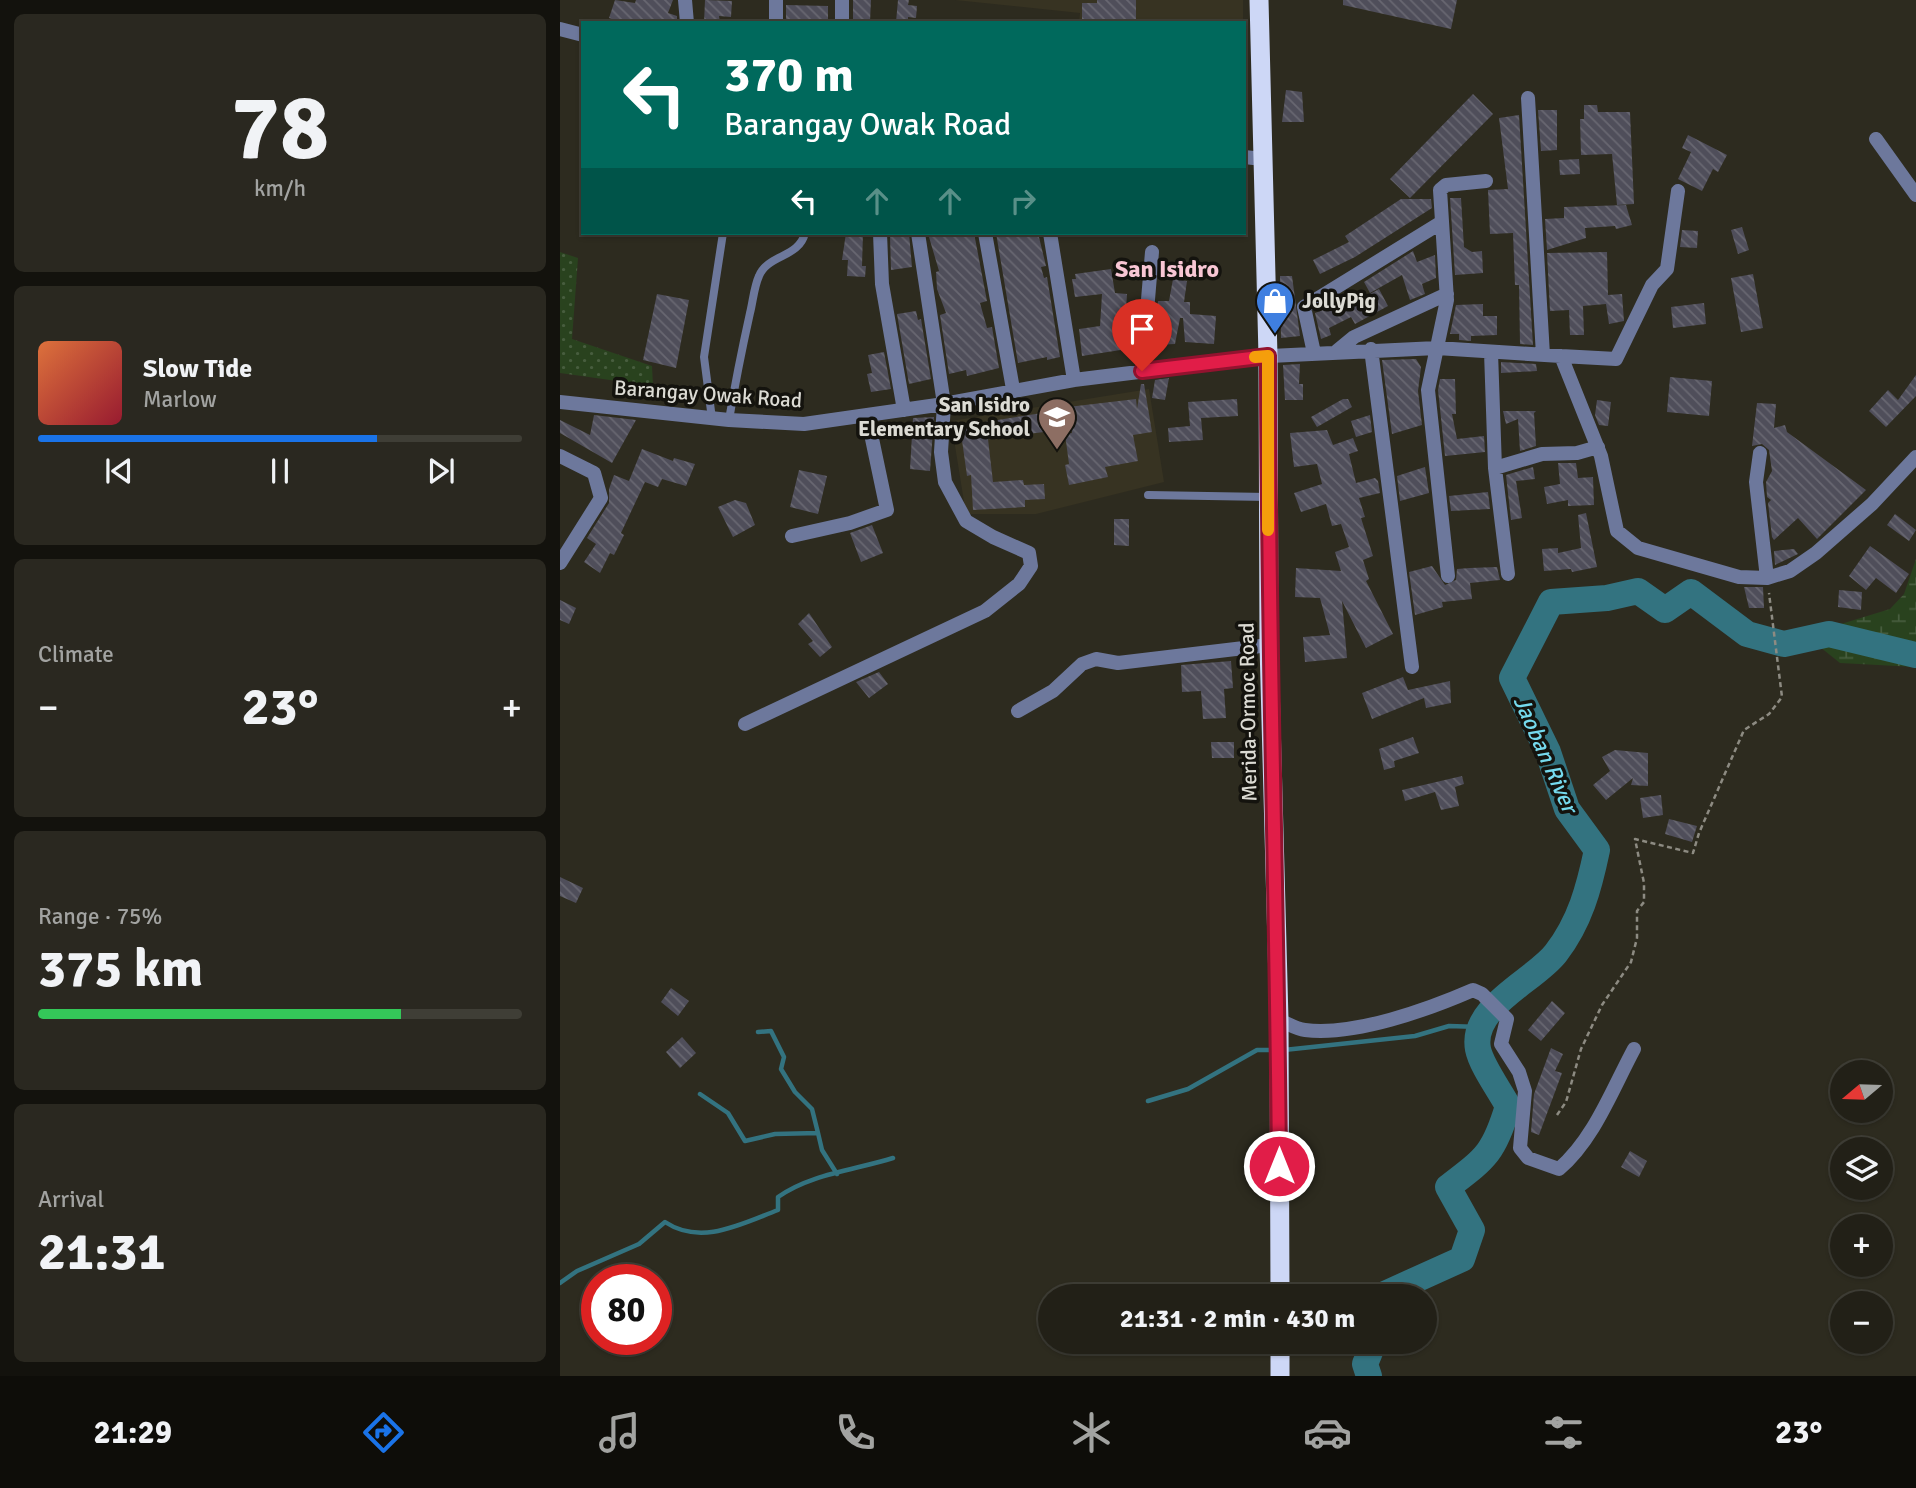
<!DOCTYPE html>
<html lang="en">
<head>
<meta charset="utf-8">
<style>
  :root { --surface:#222017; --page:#2a2820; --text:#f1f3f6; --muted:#a2a3a1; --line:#3f3e36; --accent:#1a73e8 }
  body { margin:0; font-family:Signika,sans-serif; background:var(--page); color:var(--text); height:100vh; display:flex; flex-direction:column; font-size:26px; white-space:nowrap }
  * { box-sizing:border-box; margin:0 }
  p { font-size:23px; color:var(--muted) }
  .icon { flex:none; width:38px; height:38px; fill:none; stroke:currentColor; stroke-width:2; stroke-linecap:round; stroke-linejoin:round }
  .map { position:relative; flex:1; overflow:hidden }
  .sheet { display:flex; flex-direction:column; gap:14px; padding:14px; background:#13120d; width:560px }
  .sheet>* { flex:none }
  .top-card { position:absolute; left:21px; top:21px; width:665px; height:214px; border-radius:0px; box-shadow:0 2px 5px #0004,0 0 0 2px var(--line); background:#00695c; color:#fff; overflow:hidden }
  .needle { width:46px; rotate:251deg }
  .tools { position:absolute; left:1270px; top:1060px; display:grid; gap:14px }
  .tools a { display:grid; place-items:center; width:63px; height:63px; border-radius:50%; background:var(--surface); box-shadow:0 2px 5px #0004,0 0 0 2px var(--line); font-size:35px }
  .speed { position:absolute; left:21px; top:1264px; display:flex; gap:14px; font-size:35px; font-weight:700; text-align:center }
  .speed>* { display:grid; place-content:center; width:91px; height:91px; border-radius:50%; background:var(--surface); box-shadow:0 2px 5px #0004,0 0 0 2px var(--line); line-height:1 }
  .speed .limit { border:10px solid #d22; background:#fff; color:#111 }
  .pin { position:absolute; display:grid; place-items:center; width:60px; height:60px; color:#fff; margin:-72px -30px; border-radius:50% 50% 50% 0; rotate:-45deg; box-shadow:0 0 7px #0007 }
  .pin .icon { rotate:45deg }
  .me { position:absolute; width:77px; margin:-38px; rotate:0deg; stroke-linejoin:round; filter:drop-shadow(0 0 5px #0008) }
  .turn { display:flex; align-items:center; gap:24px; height:147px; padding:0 28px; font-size:32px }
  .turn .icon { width:91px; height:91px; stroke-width:2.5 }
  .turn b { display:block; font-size:49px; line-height:60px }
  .lanes { display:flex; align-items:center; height:66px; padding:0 28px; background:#0003; justify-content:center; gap:35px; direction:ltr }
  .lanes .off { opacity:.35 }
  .big { font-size:52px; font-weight:700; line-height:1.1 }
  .sheet .tile { flex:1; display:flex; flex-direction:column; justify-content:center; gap:10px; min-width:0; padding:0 24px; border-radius:10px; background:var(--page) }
  .sheet .dial { align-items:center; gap:0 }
  .dial b { font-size:91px; line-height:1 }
  .song { display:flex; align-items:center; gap:21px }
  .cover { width:84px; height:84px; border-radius:10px; background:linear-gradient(135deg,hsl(20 70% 55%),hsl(350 70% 35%)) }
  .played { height:7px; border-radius:4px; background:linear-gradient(90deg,var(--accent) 70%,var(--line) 70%) }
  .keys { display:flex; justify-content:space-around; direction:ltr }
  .heat { display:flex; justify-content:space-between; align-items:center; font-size:38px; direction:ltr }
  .charge { height:10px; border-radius:5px; background:linear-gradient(90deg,#34c759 75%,var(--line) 0) }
  .trip { position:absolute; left:478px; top:1284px; width:399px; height:70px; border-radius:35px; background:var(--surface); box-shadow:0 2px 5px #0004,0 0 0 2px var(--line); font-weight:700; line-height:70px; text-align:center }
  .dock { display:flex; height:112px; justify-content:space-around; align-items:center; background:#0e0d09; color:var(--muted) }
  .dock .icon { width:49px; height:49px }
  .dock .selected { color:var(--accent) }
  .dock b { font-size:32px; color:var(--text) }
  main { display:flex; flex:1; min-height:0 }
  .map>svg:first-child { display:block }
</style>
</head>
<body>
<main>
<section class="sheet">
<div class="tile dial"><b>78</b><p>km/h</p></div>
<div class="tile">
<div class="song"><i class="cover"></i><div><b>Slow Tide</b><p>Marlow</p></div></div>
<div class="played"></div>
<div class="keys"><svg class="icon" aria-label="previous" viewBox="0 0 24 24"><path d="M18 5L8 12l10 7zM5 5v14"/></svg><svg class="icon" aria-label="pause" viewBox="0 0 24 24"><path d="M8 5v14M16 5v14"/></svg><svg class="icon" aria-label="next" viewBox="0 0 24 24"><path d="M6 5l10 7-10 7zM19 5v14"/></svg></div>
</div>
<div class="tile"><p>Climate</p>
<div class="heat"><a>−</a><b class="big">23°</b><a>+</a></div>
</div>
<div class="tile"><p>Range · 75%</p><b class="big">375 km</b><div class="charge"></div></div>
<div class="tile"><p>Arrival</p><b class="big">21:31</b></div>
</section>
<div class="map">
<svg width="1356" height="1376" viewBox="0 0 1356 1376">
  <defs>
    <pattern id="grass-dots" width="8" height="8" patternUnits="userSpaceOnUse" patternTransform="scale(1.75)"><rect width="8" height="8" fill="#29421e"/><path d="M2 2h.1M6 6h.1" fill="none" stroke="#475d3e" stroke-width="1.8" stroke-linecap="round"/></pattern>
    <pattern id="wetland-marsh" width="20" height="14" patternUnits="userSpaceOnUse" patternTransform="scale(1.75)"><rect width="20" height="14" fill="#29421e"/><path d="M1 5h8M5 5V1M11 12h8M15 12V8" fill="none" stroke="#475d3e"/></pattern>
    <pattern id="building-back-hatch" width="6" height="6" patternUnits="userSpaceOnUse" patternTransform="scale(1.75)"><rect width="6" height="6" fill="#4f4e5a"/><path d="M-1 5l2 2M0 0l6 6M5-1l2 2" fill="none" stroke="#686771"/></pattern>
  </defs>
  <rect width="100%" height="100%" fill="#2d2b1f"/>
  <!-- built -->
  <path fill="#373322" d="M395 0H683V23H519L520 13Z
    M589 389 604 482 476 514H406L391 421Z"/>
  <!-- grass -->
  <path fill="url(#grass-dots)" d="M0 252 18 258 12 339 92 366 93 386 0 373Z"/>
  <!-- wetland -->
  <path fill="url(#wetland-marsh)" d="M1356 559V667L1280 663 1245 635 1330 609 1344 594Z"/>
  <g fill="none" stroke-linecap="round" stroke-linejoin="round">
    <!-- stream -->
    <path stroke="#337380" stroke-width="4.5" d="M198 1032 211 1031 224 1057 221 1069 235 1092 252 1109 258 1133
      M724 1050 855 1036 889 1026 920 1027
      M140 1094 168 1113 185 1141 215 1134 258 1133 262 1150 277 1174
      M588 1101 628 1089 697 1050H715
      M0 1283 17 1271 79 1244 105 1222C141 1246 181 1224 218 1210V1197C250 1174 295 1170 333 1158"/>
    <!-- river -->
    <path stroke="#337380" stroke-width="26" d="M818 1297 902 1259 912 1230 888 1187C926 1158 934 1153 948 1106 940 1091 921 1065 918 1049 910 1006 976 980 996 953 1020 922 1029 888 1037 850L1007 809 988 752 952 678 991 602 1047 598 1078 591 1105 610 1131 592 1187 634 1224 644 1269 634 1356 655
      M809 1376 805 1364 814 1342"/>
  </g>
  <!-- building -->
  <path fill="url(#building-back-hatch)" d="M55 0 75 3 76 0H113L108 13 117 16V23H65L49 18Z
    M145 0 172 1 171 17 159 16 160 23H144Z
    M293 0H311L310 22H293Z
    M338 0H349L348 5 357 6 356 18 348 17V23L336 22Z
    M537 0H576V23H522V3H537Z
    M783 0H897L891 29 783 5Z
    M226 5 268 6V23L226 19Z
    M726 90 742 92 744 122H722Z
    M913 94 933 114 850 198 830 179Z
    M1024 105H1037L1038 112H1070L1074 204 1057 205 1052 154 1021 155 1020 119H1024Z
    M978 110H997V150L981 151Z
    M959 115 973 345 960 344 959 285H955L953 233 930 234 928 190 948 189 939 118Z
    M1128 135 1167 155 1158 172 1153 169 1142 191 1118 179 1131 152 1122 148Z
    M1019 159 1020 174 1000 175 999 160Z
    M890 198H901L904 247 912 252 922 251 923 273 895 275Z
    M841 199H871L872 208 795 257 760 274 753 260 789 242 785 236Z
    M1066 205 1072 225 1056 229 1055 226 1025 228 1026 238 987 250 985 219 1004 218V207Z
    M1182 227 1189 250 1178 254 1171 230Z
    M1122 230 1138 231 1137 248 1120 247Z
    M286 233H303L302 266H306L305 277 287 276 288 260H282Z
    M349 233 352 267 331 270 330 236Z
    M382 233H414L427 301 420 303 427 328 432 327 439 368 407 376 406 370 389 374 380 315 386 313 377 289 376 272 379 271 369 237Z
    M436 233H478L486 266 481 267 484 278 487 277 500 357 487 360V357L458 363Z
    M853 251 857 262 875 255 876 278 862 284 865 294 850 300 842 275 810 293 804 282Z
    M1047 252 1048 295 1062 294 1064 321 1049 324 1046 304 1023 306 1024 335H1010L1009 310 990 311 987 253Z
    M551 269 555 293 567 294 566 311 560 310 567 349 522 356 519 329 540 326 542 294 515 297 512 279H516L515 274Z
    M1193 274 1203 328 1181 332 1171 278Z
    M720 276H732L740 336 721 338Z
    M613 279 627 281 624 302H630V314L656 316 654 344 625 342 623 318H620L615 344 594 345 598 301H609Z
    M819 289 828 306 795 324 791 317 769 328 771 335 761 339 755 313 779 304 782 309Z
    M97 294 129 300 116 368 83 360Z
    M1144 303 1146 324 1113 328 1111 307Z
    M923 304V316H937V335L911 336V341L899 340V334H890L896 305Z
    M356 311 358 320 361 319 371 379 349 384 337 314Z
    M324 352 331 389 311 392 307 374 312 373 308 355Z
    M856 359 861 367 858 391 862 425 832 434 822 360Z
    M941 362 976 364 977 371 941 373Z
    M740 364 739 384H743V400H725L723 365Z
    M1356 375V396L1326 427 1309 411 1328 390 1338 400Z
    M1110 377 1152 381 1149 416 1107 412Z
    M609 378 605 400 592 398 595 380Z
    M880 379H895L896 414H892L897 439 924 436 925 452 885 456 878 390Z
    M581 384H584L592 432 573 435 578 461 545 467 548 477 509 485 505 465 509 464 505 434 512 433 508 407 576 399 577 409Z
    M677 399 678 416 641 418 643 440 609 442 608 428 630 426 628 402Z
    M783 399H788L792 407 757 427 751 417Z
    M1037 400 1051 402 1048 426 1039 425 1035 415Z
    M1197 403 1216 404 1214 428 1225 425 1227 432 1306 490 1257 539 1238 518 1214 540 1212 537 1208 503 1211 500 1207 497 1206 482 1212 471 1209 450 1202 444 1192 446Z
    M943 411H976L974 413 976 446 960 451 958 419 946 424Z
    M482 413 484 432 428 439 433 482 463 480 464 485 484 484 485 499 465 500V507L413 510 411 475 407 476 400 426Z
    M34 415 76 420 52 463 0 433V420L30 435Z
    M810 415 812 432 796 437 791 421Z
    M374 417 370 471 350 469 353 418Z
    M767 430 773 445 793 438 798 451 789 454 796 483 815 478 818 481 820 493 799 498 805 517 801 518 813 556 803 560 809 579 806 581 833 634 806 648 782 601 787 658 745 662 743 637 770 635 760 598 735 597 736 568 781 571 775 552 789 547 781 524 772 526 766 504 741 512 734 493 762 484 757 464 734 467 730 433Z
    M82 449 113 461 114 458 135 464 126 486 102 479 98 487 85 482 61 533 64 535 54 555 50 553 40 573 24 562 36 544 27 538 49 503V489L54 475 69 481Z
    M998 463H1016L1018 478 1033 477 1034 505 1008 506V500L987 504 984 487 1000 484Z
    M865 467 869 493 840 501 837 476Z
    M973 467 975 479 956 481 962 518 951 520 946 475Z
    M239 470 267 476 258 514 230 507Z
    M928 492 930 509 891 511 889 496Z
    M175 500 186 503 195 525 173 537 158 507Z
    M1026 513 1037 567 1012 572 1011 569 984 571 982 549 998 548V553L1021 548 1018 515Z
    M1335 514 1356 530 1349 541 1327 525Z
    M554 519H569V546L554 545Z
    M312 525 323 553 301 562 290 533Z
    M1310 546 1349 574 1336 593 1316 578 1306 590 1289 576Z
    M1234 549 1238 554 1215 565 1214 551Z
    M872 566 885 585 896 580 897 569 910 568 937 567 940 580 910 583 912 599 882 602 883 607 855 615 849 572Z
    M1184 587H1203L1204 608H1189Z
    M1279 590 1302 592 1301 610 1278 607Z
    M0 600 16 608 9 624 0 620Z
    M249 613 272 647 260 657 248 644 253 641 238 624Z
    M671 661 673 688 664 689 666 718 643 719 641 691 622 692 621 665Z
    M319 672 328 684 309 698 296 682Z
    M843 677 848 690 890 681 891 703 866 708 864 698 812 719 802 693Z
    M853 737 859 753 834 761 835 767 824 770 819 749Z
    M651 742H674V758H652Z
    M1055 750 1088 753V786L1071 785 1073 778 1046 800 1033 785 1050 771 1042 757Z
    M902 776 904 784 895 787 899 806 881 810 875 792 845 801 842 790Z
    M1101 795 1103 815 1083 818 1080 798Z
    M1109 819 1137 826 1132 842 1105 834Z
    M0 877 23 888 16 903 0 896Z
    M111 988 129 1001 118 1016 101 1002Z
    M992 1001 1005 1013 981 1041 968 1030Z
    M122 1037 136 1053 120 1068 106 1052Z
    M991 1048 1003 1054 995 1071 1002 1073 979 1135 971 1132 974 1094Z
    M1070 1151 1087 1161 1079 1177 1061 1167Z"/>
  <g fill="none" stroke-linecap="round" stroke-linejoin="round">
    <!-- path -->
    <path stroke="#8d8b82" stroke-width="2.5" stroke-dasharray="5 3.5" stroke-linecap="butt" d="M997 1115 1006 1102 1021 1049 1042 1005 1071 962 1077 938V911L1084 902V883L1075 839 1133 853 1139 833 1184 730 1209 714 1222 697 1209 593"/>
    <!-- service -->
    <path stroke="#6d789c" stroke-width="8" d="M152 419 144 357 163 233
      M169 420C175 384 182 349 190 313 193 301 194 287 199 276 208 254 239 258 245 233
      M588 495 708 497"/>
    <!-- minor -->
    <path stroke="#6d789c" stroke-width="14" d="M125 0 127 23
      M282 0V23
      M216 23V0
      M0 29 23 35
      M968 98 983 355
      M1316 139 1356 195
      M684 157 703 159
      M320 233 322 284 344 410
      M425 233 453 389
      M490 233 514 380
      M811 349 852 667
      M777 351 794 337 887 294
      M931 352 935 468
      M754 353 744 307 882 222
      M1001 356 1056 359 1092 285 1107 269 1118 191
      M582 371 592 252
      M0 402 169 420 244 424 384 404 514 380 708 356 877 348 1001 356 1041 456 1057 531 1078 548 1179 577 1207 578 1230 571 1256 553 1312 504 1356 457
      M1200 453 1196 482 1207 578
      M0 456 34 473 41 498 0 563
      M232 536 290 523 327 510 307 415
      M948 574 935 468 982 454 1017 453 1038 447
      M888 576 868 390 887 300 880 190 886 185 926 181
      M458 711 493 691 522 664 536 659 558 663 709 645
      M185 724 425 611 459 584 471 566 469 553 433 537 406 521 385 482 381 452 384 404 358 233
      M719 1020C727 1023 736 1029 745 1030 795 1036 867 1010 913 990L922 994 947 1019 941 1044 959 1072 965 1091 960 1148 968 1158 999 1169C1034 1139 1052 1090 1074 1049"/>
    <!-- trunk -->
    <path stroke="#cdd7f6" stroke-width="19" d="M699 0 708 356 709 645 719 1020 720 1297
      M720 1342V1376"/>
  </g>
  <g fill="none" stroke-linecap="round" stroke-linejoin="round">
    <defs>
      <path id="route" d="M582 371 708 356C708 626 717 896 719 1166"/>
    </defs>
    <!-- route casing -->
    <use href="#route" stroke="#92132f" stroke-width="18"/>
    <!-- route -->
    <use href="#route" stroke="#e11d48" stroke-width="12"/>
    <!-- slow -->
    <path stroke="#f59e0b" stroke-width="12" d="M695 357 708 356V530"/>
  </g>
  <!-- icons -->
  <defs>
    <symbol id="shop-pin" viewBox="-11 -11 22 30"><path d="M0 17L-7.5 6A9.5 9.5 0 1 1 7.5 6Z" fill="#3f7fe0" stroke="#14130e"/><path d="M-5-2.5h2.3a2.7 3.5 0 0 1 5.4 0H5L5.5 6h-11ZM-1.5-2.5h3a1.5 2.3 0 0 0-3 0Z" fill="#fff"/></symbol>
    <symbol id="school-pin" viewBox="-11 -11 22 30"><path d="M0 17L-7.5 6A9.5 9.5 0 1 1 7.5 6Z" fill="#8d6e63" stroke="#14130e"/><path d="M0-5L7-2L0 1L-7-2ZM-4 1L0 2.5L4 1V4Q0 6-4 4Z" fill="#fff"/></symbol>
  </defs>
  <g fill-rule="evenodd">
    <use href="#shop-pin" x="693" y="279" width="44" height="60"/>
    <use href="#school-pin" x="475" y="395" width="44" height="60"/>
  </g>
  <g text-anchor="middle" stroke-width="7" stroke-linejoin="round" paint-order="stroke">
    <!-- poi labels -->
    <g font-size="21" font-weight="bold" fill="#dcdbd4" stroke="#14130e" text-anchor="start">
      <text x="742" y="308">JollyPig</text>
      <text x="470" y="412" text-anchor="end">San Isidro<tspan x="470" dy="24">Elementary School</tspan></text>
    </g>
    <!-- street labels -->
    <g font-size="21" fill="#dcdbd4" stroke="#14130e">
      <text transform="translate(148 394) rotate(4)" y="7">Barangay Owak Road</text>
      <text transform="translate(688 712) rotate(-91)" y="7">Merida-Ormoc Road</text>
    </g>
    <!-- water labels -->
    <g font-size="23" font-style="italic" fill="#75d9ed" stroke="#14130e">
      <text transform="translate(986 754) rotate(66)" y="8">Jaoban River</text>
    </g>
    <!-- quarter labels -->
    <g font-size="24" font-weight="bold" fill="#f8c6d4" stroke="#14130e">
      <text x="607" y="277">San Isidro</text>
    </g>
  </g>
</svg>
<div class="tools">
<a><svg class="needle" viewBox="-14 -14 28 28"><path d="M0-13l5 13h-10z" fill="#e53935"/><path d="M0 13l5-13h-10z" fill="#a2a3a1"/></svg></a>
<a><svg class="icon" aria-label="layers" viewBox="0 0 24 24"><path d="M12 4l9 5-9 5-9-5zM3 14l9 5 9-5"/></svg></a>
<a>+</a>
<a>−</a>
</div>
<div class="speed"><div class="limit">80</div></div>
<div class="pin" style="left:582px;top:371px;background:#d93025"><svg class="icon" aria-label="arrive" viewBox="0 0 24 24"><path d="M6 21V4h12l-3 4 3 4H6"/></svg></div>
<svg class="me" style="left:719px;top:1166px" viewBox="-20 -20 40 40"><circle r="17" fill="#e11d48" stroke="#fff" stroke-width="3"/><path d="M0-11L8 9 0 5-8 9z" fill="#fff"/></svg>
<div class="trip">21:31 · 2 min · 430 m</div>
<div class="top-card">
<div class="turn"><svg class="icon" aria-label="left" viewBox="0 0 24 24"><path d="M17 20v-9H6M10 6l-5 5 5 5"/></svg><div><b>370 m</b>Barangay Owak Road</div></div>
<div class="lanes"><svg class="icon" aria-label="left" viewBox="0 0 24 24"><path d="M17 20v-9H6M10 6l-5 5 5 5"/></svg><svg class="icon off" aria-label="ahead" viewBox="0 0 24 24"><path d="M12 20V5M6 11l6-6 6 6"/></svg><svg class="icon off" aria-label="ahead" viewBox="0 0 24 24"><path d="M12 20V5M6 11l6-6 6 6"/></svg><svg class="icon off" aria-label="right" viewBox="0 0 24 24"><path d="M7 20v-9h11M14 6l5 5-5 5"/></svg></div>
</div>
</div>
</main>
<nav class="dock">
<b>21:29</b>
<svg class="icon selected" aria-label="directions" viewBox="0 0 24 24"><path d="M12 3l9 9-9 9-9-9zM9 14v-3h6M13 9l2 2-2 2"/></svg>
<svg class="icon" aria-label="music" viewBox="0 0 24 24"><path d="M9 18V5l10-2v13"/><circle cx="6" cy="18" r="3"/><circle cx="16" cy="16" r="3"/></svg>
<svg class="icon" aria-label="phone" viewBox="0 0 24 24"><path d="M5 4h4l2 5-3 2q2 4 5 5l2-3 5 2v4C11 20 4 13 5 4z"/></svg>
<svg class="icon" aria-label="climate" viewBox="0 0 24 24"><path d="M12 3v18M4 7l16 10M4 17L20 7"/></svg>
<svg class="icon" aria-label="car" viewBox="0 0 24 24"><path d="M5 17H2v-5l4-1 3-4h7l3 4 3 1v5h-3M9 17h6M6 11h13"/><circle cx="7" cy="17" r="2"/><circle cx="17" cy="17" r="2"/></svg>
<svg class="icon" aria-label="filters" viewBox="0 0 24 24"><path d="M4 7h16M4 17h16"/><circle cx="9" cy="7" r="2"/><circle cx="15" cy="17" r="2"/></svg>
<b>23°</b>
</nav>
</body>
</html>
